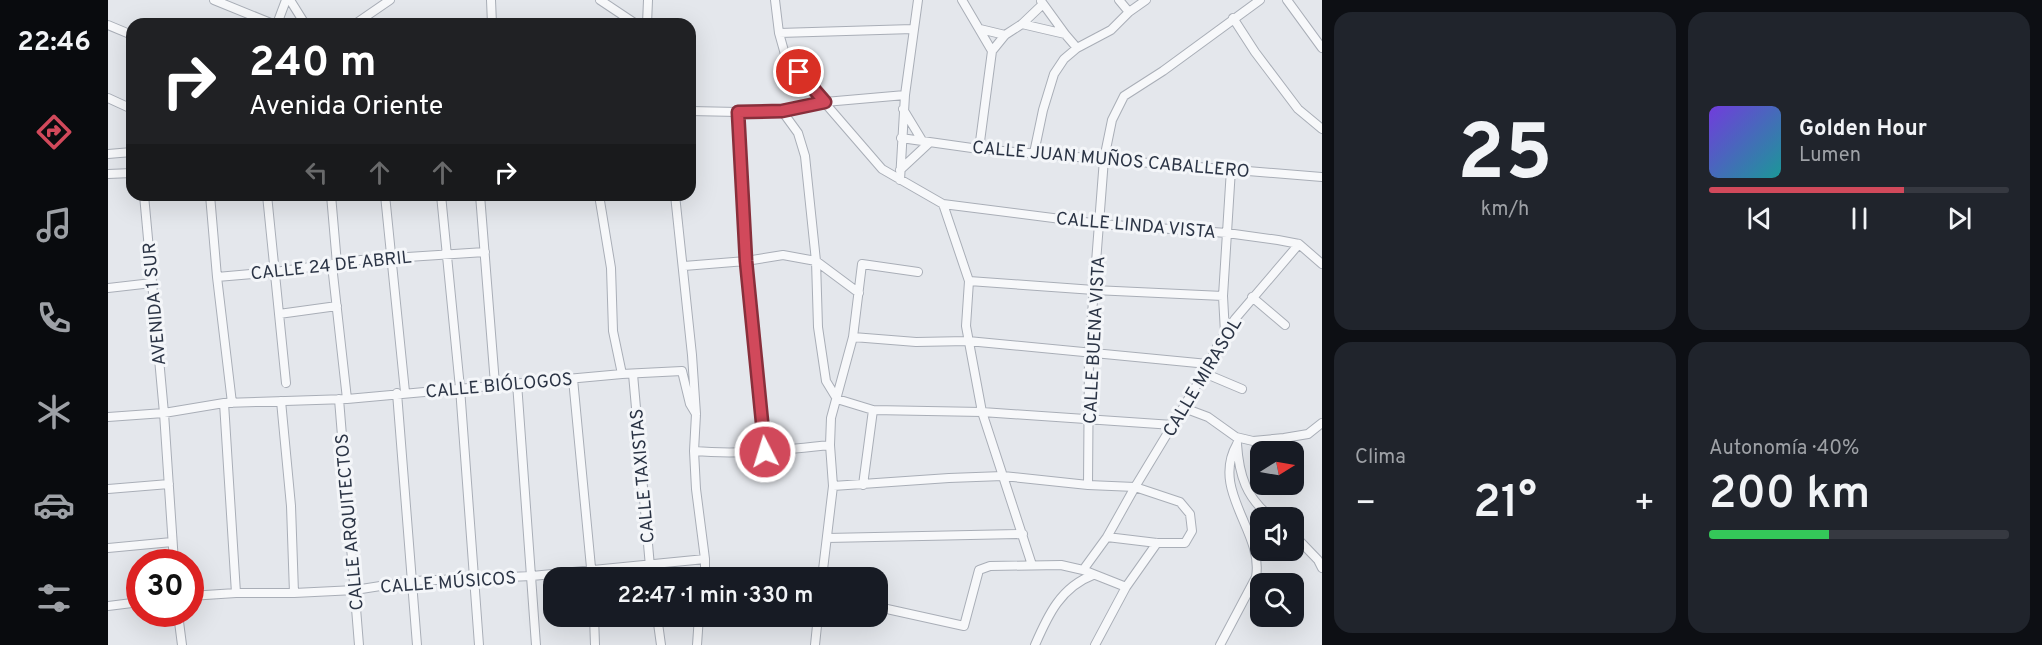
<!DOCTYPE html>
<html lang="es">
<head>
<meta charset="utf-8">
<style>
  :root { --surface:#171b24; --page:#20242c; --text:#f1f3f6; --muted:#9ea1a6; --line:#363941; --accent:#d1495b }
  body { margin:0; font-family:Overpass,sans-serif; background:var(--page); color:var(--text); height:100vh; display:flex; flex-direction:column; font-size:22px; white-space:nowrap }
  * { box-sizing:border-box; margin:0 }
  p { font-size:20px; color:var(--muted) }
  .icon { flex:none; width:33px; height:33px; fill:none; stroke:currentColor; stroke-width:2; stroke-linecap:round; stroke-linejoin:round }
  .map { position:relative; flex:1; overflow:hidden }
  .drawer { display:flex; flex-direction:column; gap:12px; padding:12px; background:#0d0f14; width:720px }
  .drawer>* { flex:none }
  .hud { position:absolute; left:18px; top:18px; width:570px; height:183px; border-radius:18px; box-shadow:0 6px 24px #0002; background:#202124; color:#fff; overflow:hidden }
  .needle { width:39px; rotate:79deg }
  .buttons { position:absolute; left:1142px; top:441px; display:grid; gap:12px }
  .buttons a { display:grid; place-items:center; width:54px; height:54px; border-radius:12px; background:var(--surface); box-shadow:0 6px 24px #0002; font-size:30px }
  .speed { position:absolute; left:18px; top:549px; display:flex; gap:12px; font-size:30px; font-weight:700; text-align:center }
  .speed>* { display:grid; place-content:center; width:78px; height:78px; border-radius:50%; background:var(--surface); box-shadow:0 6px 24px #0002; line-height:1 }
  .speed .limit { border:9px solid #d22; background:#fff; color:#111 }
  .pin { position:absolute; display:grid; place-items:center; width:51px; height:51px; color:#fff; margin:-26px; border:3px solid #fff; border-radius:50%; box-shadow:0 2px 6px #0007 }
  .me { position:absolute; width:66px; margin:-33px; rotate:355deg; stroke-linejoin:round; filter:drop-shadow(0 0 4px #0008) }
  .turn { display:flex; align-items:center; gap:21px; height:126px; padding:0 24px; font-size:27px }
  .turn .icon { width:78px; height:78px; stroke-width:2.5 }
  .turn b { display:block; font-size:42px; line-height:51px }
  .lanes { display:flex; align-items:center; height:57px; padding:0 24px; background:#0003; justify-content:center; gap:30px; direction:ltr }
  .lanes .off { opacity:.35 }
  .big { font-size:45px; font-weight:600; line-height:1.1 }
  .drawer .widget { flex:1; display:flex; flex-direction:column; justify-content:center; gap:9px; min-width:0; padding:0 21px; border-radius:18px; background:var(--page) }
  .drawer .dial { align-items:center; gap:0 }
  .dial b { font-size:78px; line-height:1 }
  .song { display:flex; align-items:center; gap:18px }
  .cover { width:72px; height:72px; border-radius:9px; background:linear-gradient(135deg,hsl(260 70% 55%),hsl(180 70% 35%)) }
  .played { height:6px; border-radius:3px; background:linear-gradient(90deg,var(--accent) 65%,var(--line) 65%) }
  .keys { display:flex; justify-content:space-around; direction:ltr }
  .heat { display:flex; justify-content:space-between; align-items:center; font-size:33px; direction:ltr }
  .charge { height:9px; border-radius:4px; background:linear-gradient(90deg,#34c759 40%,var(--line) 0) }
  .drawer .tiles { flex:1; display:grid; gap:12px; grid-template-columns:repeat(2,1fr) }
  .trip { position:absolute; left:435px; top:567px; width:345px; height:60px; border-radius:18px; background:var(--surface); box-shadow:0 6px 24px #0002; font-weight:600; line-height:60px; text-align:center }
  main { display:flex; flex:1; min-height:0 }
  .tab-bar { display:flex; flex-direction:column; width:108px; justify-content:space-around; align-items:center; background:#090b0e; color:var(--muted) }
  .tab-bar .icon { width:42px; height:42px }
  .tab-bar .current { color:var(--accent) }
  .tab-bar b { font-size:27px; color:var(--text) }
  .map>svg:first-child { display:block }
</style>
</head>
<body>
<main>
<nav class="tab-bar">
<b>22:46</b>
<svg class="icon current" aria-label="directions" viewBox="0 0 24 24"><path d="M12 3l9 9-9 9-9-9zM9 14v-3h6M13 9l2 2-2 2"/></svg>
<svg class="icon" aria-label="music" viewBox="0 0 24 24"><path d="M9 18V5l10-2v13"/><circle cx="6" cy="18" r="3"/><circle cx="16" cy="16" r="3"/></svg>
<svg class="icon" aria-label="phone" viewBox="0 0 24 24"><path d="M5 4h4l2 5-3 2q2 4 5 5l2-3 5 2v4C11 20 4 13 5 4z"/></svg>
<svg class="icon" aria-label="climate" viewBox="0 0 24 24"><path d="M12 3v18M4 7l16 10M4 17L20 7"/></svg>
<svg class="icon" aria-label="car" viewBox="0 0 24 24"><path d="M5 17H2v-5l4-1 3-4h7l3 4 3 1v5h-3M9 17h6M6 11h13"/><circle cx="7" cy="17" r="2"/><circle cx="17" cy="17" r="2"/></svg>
<svg class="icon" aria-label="filters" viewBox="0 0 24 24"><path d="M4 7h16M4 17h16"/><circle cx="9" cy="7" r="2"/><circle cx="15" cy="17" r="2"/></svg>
</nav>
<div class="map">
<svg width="1214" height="645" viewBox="0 0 1214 645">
  <rect width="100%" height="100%" fill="#e4e7ec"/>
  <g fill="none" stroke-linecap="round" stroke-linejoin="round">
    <defs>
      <path id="minor" d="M106 0 165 24
        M182 0 197 24
        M383 0 384 24
        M492 0 528 24
        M667 0 671 33 678 58 774 169 835 204 861 281 858 326 874 412 924 565
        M854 0 884 51
        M1011 0 1021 12
        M1179 0 1214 48
        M933 1 957 34
        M1125 18 1147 52 1190 109 1214 129
        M169 24 178 0
        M247 24 282 0
        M539 24 540 0
        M914 24 957 34 969 48
        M0 25 24 35
        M872 29 897 35
        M671 33 805 29
        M0 98 24 109
        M795 109 815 142
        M582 111 630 112 674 111 717 102 797 95
        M674 111 690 133 697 156 708 261 710 327 718 381 729 399 765 410 874 412 1065 425
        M630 112 638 261 657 452
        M793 138 871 149 1214 177
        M871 149 884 51 897 35 914 24 935 4
        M926 153 935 110 946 74 956 59 969 48 1003 30 1021 12 1038 0
        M0 154 24 152
        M792 170 821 143
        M0 174 24 173
        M792 180 797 95 810 0
        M36 195 56 413 66 562
        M102 195 109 277 124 403
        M159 195 178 383
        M223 195 229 264
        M277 195 297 392
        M333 195 352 388 371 645
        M372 195 387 384
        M491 195 503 268 505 331 514 374
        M567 195 584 355 588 414 586 451 588 489 597 559V578
        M835 204 992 224 1119 233 1170 240 1191 244 1214 264
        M224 265 239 399
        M576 266 638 261 675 255 708 261 751 293
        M109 277 167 272 253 260 377 252
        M861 281 986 290 1115 296
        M0 288 44 283
        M1144 297 1177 325
        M171 314 229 306
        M1117 333 1115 296 1123 169
        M745 337 808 342 860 341 1100 364
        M1096 373 1134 389
        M525 374 543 578
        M465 379 484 578
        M409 383 428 645
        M289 393 309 645
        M231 399 251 645
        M173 401 183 506 186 593
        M116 403 128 593
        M1076 408 1100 417 1128 437 1145 441 1176 438 1200 434 1214 423
        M0 417 56 413 116 403 239 399 514 374 574 371 582 404 588 414
        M1129 444C1131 475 1138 498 1164 518
        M586 451C633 455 675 450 722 445
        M755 485 765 410
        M980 485 981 353 996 159 1004 120 1016 96 1055 71 1152 0
        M725 486 841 478 895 476 980 485 1027 487 1072 502 1082 514 1084 531 1077 543H1049L999 537
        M0 489 61 484
        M1185 534 1210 560 1214 568
        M719 538 915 534
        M0 548 64 542
        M975 570 999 537 1027 487 1096 373 1111 343 1127 319 1191 244
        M714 578 725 486 722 445 723 418 745 337 754 264 810 272
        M82 596 128 593H186L247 590 304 581 424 576 597 559
        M0 606 32 602
        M770 607 856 626 871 570 882 566 953 565 975 570 1018 587
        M70 614 74 645
        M486 616 487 645
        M549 616 553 645
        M589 645 591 616
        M707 645 710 616
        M927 645C940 615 953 587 985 575
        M987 645 1018 587 1049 543
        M1112 645 1148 577C1156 532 1102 491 1129 444"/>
    </defs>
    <!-- minor casing -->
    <use href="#minor" stroke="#a9aeb7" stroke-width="10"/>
    <!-- minor -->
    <use href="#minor" stroke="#f7f8fa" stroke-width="8"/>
  </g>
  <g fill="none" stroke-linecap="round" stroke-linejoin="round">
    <defs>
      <path id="route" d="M657 452 638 261 630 112 674 111 717 102 691 72"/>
    </defs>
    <!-- route casing -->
    <use href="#route" stroke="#882f3b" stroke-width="15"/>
    <!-- route -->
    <use href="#route" stroke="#d1495b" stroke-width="10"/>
  </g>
  <g text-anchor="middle" stroke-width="6" stroke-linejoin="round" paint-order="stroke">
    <!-- street labels -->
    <g font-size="18" fill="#2b3445" stroke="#f4f6f9">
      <text transform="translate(1003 159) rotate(5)" y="6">CALLE JUAN MUÑOS CABALLERO</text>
      <text transform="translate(1028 225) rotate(5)" y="6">CALLE LINDA VISTA</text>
      <text transform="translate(223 265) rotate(-6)" y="6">CALLE 24 DE ABRIL</text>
      <text transform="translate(46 304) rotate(-95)" y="6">AVENIDA 1 SUR</text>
      <text transform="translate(986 340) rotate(-87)" y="6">CALLE BUENA VISTA</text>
      <text transform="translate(1094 377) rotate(-59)" y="6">CALLE MIRASOL</text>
      <text transform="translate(391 385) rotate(-5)" y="6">CALLE BIÓLOGOS</text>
      <text transform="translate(534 476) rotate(-95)" y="6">CALLE TAXISTAS</text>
      <text transform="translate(241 522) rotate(-95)" y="6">CALLE ARQUITECTOS</text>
      <text transform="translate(340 582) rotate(-4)" y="6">CALLE MÚSICOS</text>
    </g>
  </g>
</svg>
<div class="buttons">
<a><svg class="needle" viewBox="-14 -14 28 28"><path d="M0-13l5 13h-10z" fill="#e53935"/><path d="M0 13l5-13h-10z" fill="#9ea1a6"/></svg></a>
<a><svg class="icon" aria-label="sound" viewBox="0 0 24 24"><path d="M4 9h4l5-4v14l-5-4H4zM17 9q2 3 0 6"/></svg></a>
<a><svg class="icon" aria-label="search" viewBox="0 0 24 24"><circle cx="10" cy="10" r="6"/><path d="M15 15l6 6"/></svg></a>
</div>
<div class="speed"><div class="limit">30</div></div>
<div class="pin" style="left:691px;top:72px;background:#d93025"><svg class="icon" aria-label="arrive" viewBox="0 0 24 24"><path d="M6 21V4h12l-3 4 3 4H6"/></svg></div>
<svg class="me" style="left:657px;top:452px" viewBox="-20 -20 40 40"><circle r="17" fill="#d1495b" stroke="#fff" stroke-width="3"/><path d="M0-11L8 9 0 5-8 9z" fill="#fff"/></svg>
<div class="trip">22:47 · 1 min · 330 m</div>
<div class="hud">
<div class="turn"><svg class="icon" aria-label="right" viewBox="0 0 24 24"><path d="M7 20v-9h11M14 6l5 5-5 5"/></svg><div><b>240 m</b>Avenida Oriente</div></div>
<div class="lanes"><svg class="icon off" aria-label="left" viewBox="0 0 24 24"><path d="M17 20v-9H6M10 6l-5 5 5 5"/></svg><svg class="icon off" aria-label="ahead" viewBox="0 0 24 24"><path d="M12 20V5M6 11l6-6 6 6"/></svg><svg class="icon off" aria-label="ahead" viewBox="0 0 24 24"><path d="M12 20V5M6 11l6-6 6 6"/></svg><svg class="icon" aria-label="right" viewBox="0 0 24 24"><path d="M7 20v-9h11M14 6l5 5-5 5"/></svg></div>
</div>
</div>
<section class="drawer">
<div class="tiles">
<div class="widget dial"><b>25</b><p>km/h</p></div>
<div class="widget">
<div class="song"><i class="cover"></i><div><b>Golden Hour</b><p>Lumen</p></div></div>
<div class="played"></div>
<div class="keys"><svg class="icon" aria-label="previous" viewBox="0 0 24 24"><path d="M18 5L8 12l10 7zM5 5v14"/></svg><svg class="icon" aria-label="pause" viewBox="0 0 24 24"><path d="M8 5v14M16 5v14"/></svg><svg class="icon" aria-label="next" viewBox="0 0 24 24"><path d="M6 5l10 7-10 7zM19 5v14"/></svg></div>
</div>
<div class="widget"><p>Clima</p>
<div class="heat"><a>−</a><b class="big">21°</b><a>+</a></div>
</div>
<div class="widget"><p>Autonomía · 40%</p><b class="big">200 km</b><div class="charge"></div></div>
</div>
</section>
</main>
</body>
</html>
